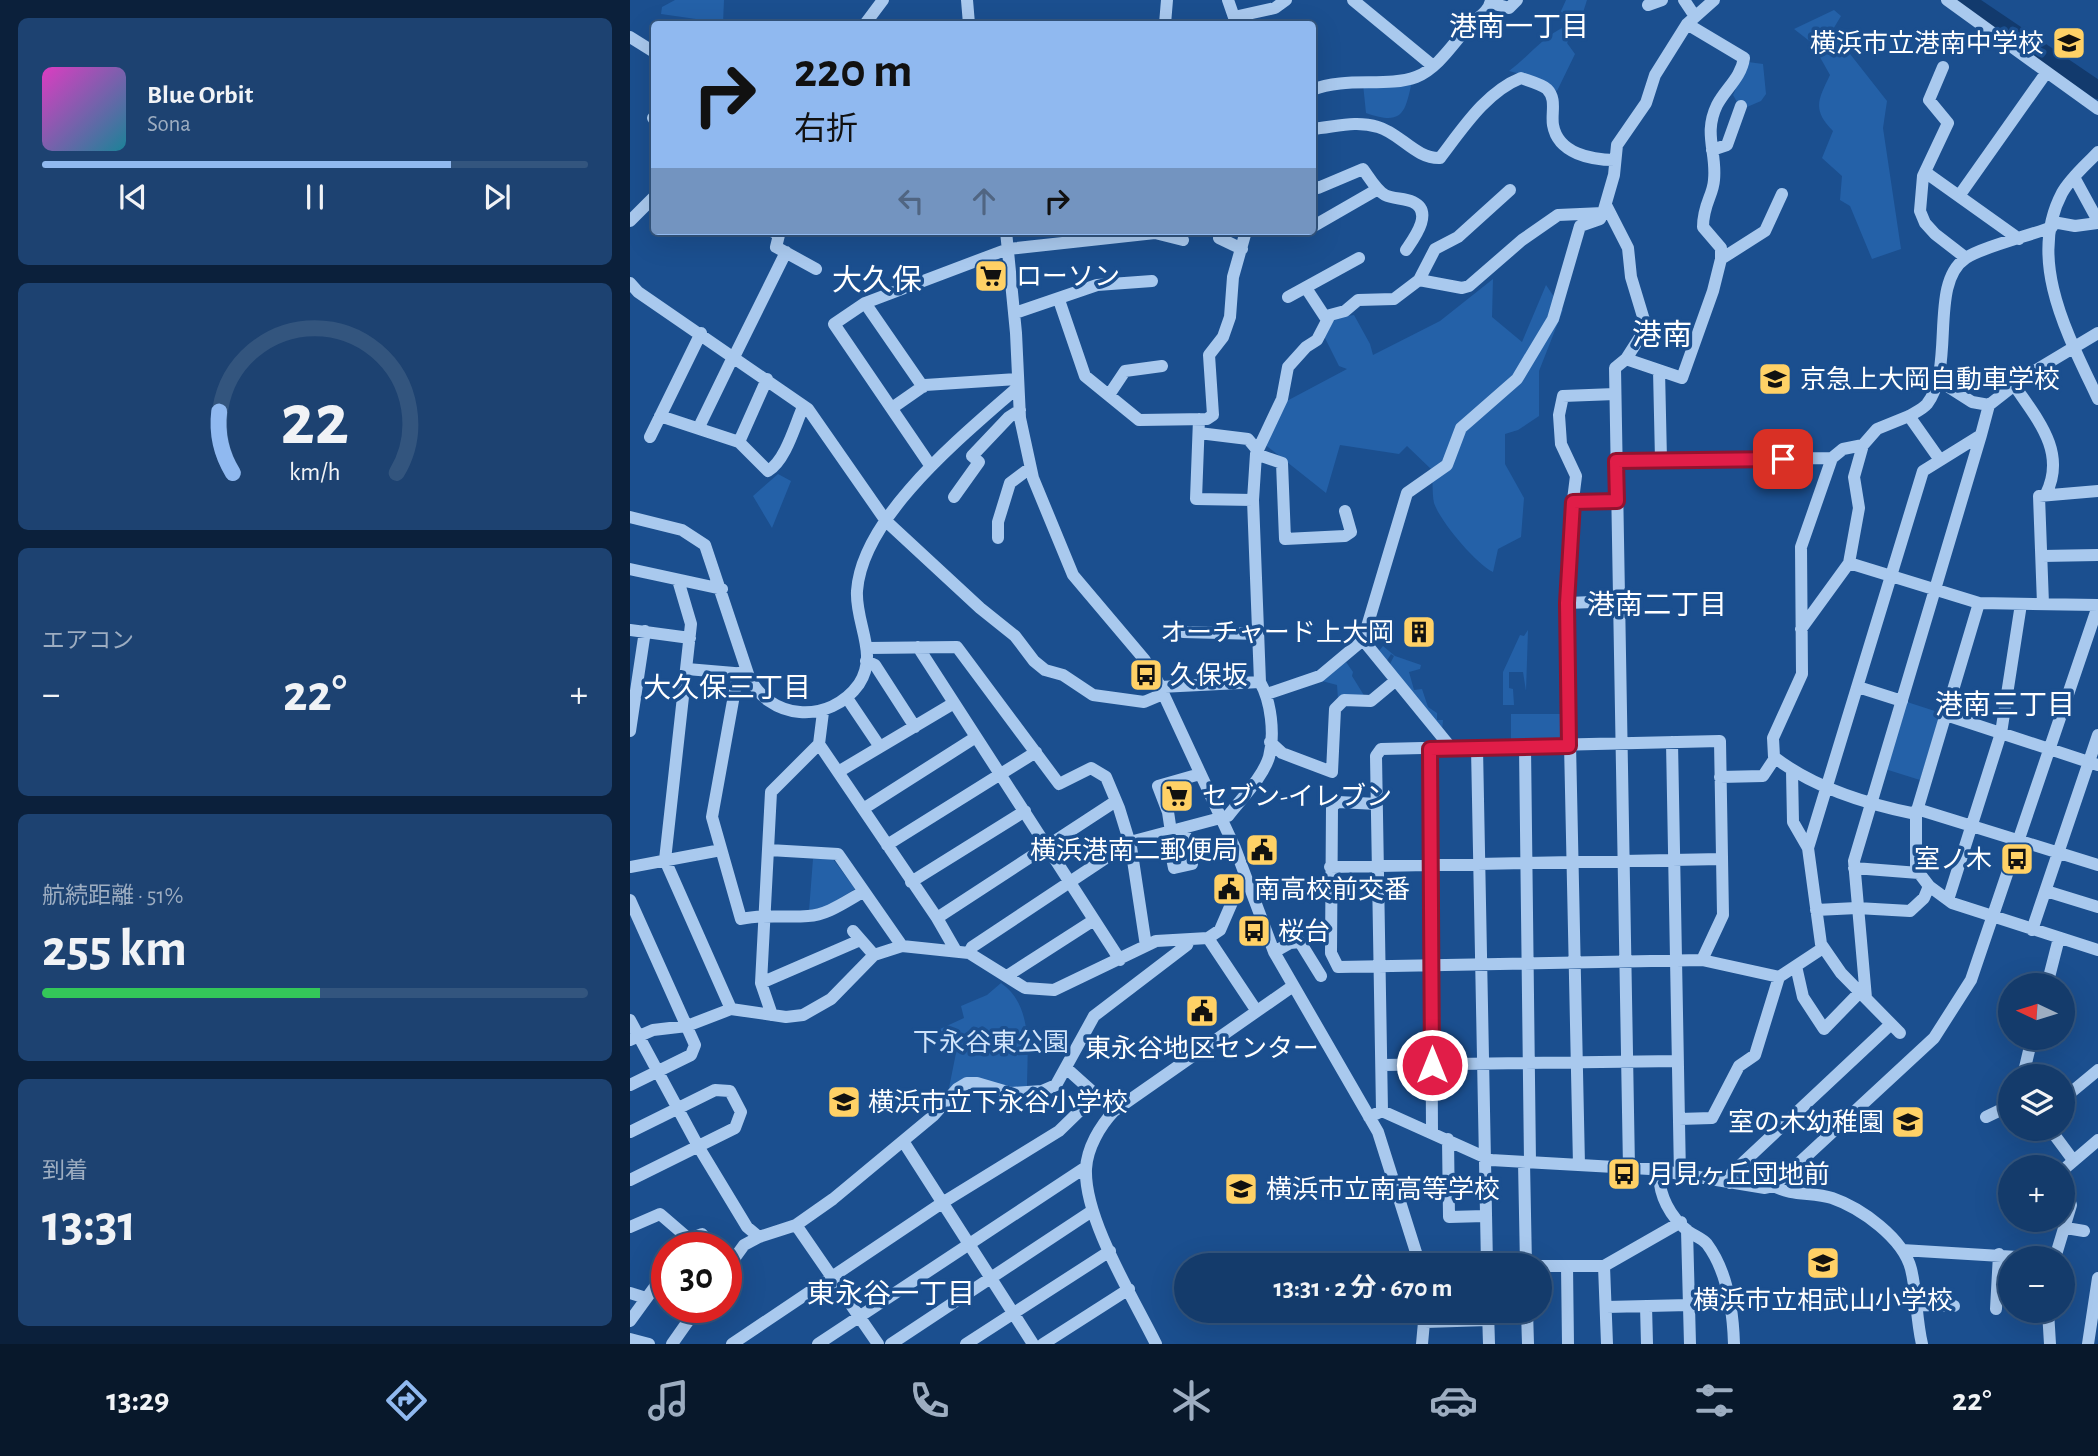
<!DOCTYPE html>
<html lang="ja">
<head>
<meta charset="utf-8">
<style>
  :root { --surface:#143b6b; --page:#1d4271; --text:#f1f3f6; --muted:#9dadc1; --line:#33557e; --accent:#90b9f0 }
  body { margin:0; font-family:"Alegreya Sans","Noto Sans JP",sans-serif; background:var(--page); color:var(--text); height:100vh; display:flex; flex-direction:column; font-size:26px; white-space:nowrap }
  * { box-sizing:border-box; margin:0 }
  p { font-size:23px; color:var(--muted) }
  .icon { flex:none; width:38px; height:38px; fill:none; stroke:currentColor; stroke-width:2; stroke-linecap:round; stroke-linejoin:round }
  .map { position:relative; flex:1; overflow:hidden }
  .side { display:flex; flex-direction:column; gap:18px; padding:18px; background:#0b203b; width:630px }
  .side>* { flex:none }
  .banner { position:absolute; left:21px; top:21px; width:665px; height:214px; border-radius:7px; box-shadow:0 7px 28px #0002,0 0 0 2px var(--line); background:#90b9f0; color:#111; overflow:hidden }
  .needle { width:46px; rotate:274deg }
  .fabs { position:absolute; left:1368px; top:973px; display:grid; gap:14px }
  .fabs a { display:grid; place-items:center; width:77px; height:77px; border-radius:50%; background:var(--surface); box-shadow:0 7px 28px #0002,0 0 0 2px var(--line); font-size:35px }
  .speed { position:absolute; left:21px; top:1232px; display:flex; gap:14px; font-size:35px; font-weight:700; text-align:center }
  .speed>* { display:grid; place-content:center; width:91px; height:91px; border-radius:50%; background:var(--surface); box-shadow:0 7px 28px #0002,0 0 0 2px var(--line); line-height:1 }
  .speed .limit { border:10px solid #d22; background:#fff; color:#111 }
  .pin { position:absolute; display:grid; place-items:center; width:60px; height:60px; color:#fff; margin:-30px; border-radius:14px; box-shadow:0 4px 10px #0006 }
  .me { position:absolute; width:77px; margin:-38px; rotate:0deg; stroke-linejoin:round; filter:drop-shadow(0 0 5px #0008) }
  .turn { display:flex; align-items:center; gap:24px; height:147px; padding:0 28px; font-size:32px }
  .turn .icon { width:91px; height:91px; stroke-width:2.5 }
  .turn b { display:block; font-size:49px; line-height:60px }
  .lanes { display:flex; align-items:center; height:66px; padding:0 28px; background:#0003; justify-content:center; gap:35px; direction:ltr }
  .lanes .off { opacity:.35 }
  .big { font-size:52px; font-weight:700; line-height:1.1 }
  .side .card { flex:1; display:flex; flex-direction:column; justify-content:center; gap:10px; min-width:0; padding:0 24px; border-radius:10px; background:var(--page) }
  .side .dial { align-items:center; gap:0 }
  .dial svg { height:182px; overflow:visible; fill:none; stroke:var(--line); stroke-width:7; stroke-linecap:round; text-anchor:middle }
  .dial text { fill:var(--text); stroke:none }
  .song { display:flex; align-items:center; gap:21px }
  .cover { width:84px; height:84px; border-radius:10px; background:linear-gradient(135deg,hsl(310 70% 55%),hsl(190 70% 35%)) }
  .played { height:7px; border-radius:4px; background:linear-gradient(90deg,var(--accent) 75%,var(--line) 75%) }
  .keys { display:flex; justify-content:space-around; direction:ltr }
  .heat { display:flex; justify-content:space-between; align-items:center; font-size:38px; direction:ltr }
  .charge { height:10px; border-radius:5px; background:linear-gradient(90deg,#34c759 51%,var(--line) 0) }
  .trip { position:absolute; left:544px; top:1253px; width:378px; height:70px; border-radius:35px; background:var(--surface); box-shadow:0 7px 28px #0002,0 0 0 2px var(--line); font-weight:700; line-height:70px; text-align:center }
  .menu { display:flex; height:112px; justify-content:space-around; align-items:center; background:#08182b; color:var(--muted) }
  .menu .icon { width:49px; height:49px }
  .menu .selected { color:var(--accent) }
  .menu b { font-size:32px; color:var(--text) }
  main { display:flex; flex:1; min-height:0 }
  .map>svg:first-child { display:block }
</style>
</head>
<body>
<main>
<section class="side">
<div class="card">
<div class="song"><i class="cover"></i><div><b>Blue Orbit</b><p>Sona</p></div></div>
<div class="played"></div>
<div class="keys"><svg class="icon" aria-label="previous" viewBox="0 0 24 24"><path d="M18 5L8 12l10 7zM5 5v14"/></svg><svg class="icon" aria-label="pause" viewBox="0 0 24 24"><path d="M8 5v14M16 5v14"/></svg><svg class="icon" aria-label="next" viewBox="0 0 24 24"><path d="M6 5l10 7-10 7zM19 5v14"/></svg></div>
</div>
<div class="card dial"><svg viewBox="0 0 100 80">
<path d="M14 69A42 42 0 1 1 86 69"/>
<path d="M14 69A42 42 0 0 1 8 42" stroke="#90b9f0"/>
<text x="50" y="56" font-size="32" font-weight="700">22</text>
<text x="50" y="72" font-size="11">km/h</text>
</svg></div>
<div class="card"><p>エアコン</p>
<div class="heat"><a>−</a><b class="big">22°</b><a>+</a></div>
</div>
<div class="card"><p>航続距離 · 51%</p><b class="big">255 km</b><div class="charge"></div></div>
<div class="card"><p>到着</p><b class="big">13:31</b></div>
</section>
<div class="map">
<svg width="1468" height="1344" viewBox="0 0 1468 1344">
  <rect width="100%" height="100%" fill="#1b4f8f"/>
  <!-- green -->
  <path fill="#2461a8" d="M45 0H94L93 24H66V19L31 14 32 7Z
    M936 0H957L950 22 937 43 945 54 927 91 905 78 879 71C898 57 913 37 934 27L931 11Z
    M1204 10 1211 16 1202 31 1257 101 1253 128 1271 249 1242 259 1220 206 1210 200 1212 176 1192 158 1203 131C1182 110 1188 100 1200 75L1182 43 1164 29Z
    M1118 62 1133 64 1136 94 1131 101 1117 107 1107 102 1103 95Z
    M782 81C775 113 773 126 736 113L733 84Z
    M863 279 862 317 892 342 916 285 933 310 909 371V416L888 430 875 434V464L894 498 891 537 868 549 863 572C845 563 810 521 804 503 802 493 803 480 802 470L777 446 769 454 710 445 696 493 633 443 653 403 717 369 709 366 694 336 704 318 724 315 740 344 743 355 810 321Z
    M148 474 161 481 142 528 123 496Z
    M898 630 896 691 893 672H879V688L883 689 884 705H873V672L890 635 894 636Z
    M753 646 765 656 791 665 790 669 779 672 784 690 792 689 798 707 807 713V720H813L812 731 759 666 764 656 761 654 756 662 748 652Z
    M716 662 723 672 722 676 735 697 708 699 707 685 692 681Z
    M1274 701 1311 713 1290 780 1255 769Z
    M881 714H931L932 737 927 742 881 744Z
    M183 859H203L225 889 192 909 179 911Z
    M371 983C404 1006 397 1052 397 1089L389 1090 357 1081 318 1093 326 1053 310 1029 334 1018 331 1006 357 995Z"/>
  <g fill="none" stroke-linecap="round" stroke-linejoin="round">
    <!-- river -->
    <path stroke="#123a6d" stroke-width="18" d="M1335 0 1468 90"/>
    <!-- minor -->
    <path stroke="#a9c9ee" stroke-width="12" d="M337 0 339 24
      M598 0 606 23
      M723 0 803 66
      M1054 0 1064 15
      M1317 0 1468 109
      M861 3 879 8 887 0
      M1018 5 1032 0
      M604 17 645 8 656 0
      M235 24 253 0
      M535 24 537 0
      M1057 24 1114 58C1111 78 1096 88 1087 105 1073 134 1087 152 1084 180 1083 196 1073 204 1073 227L1091 248V259L1135 231 1152 194
      M0 37 24 52
      M1313 67 1299 100 1318 123 1293 176 1290 211 1295 223 1305 234 1336 258
      M682 90C716 76 756 88 786 77 807 69 823 44 837 28 846 18 859 13 861 0
      M23 118 24 119
      M682 129C706 127 725 120 748 127 770 133 786 159 810 158 833 128 856 92 891 78 899 81 911 84 917 89 927 99 921 113 923 125 928 154 962 160 985 160
      M1082 150 1097 145 1111 106
      M1468 152C1456 165 1441 177 1432 193 1396 261 1439 337 1468 399
      M1295 172 1389 239
      M1444 177 1468 221
      M682 186 688 188 733 169C739 177 746 190 755 195 763 199 774 198 783 202 804 212 784 238 776 250
      M1329 196 1416 73
      M976 205 998 248 1001 277 1014 320 1012 334 996 359 985 368 999 1168
      M0 221 24 197
      M1423 222 1445 226 1468 223
      M682 227 748 189
      M142 231 149 235 146 247 186 269
      M376 231 386 333 390 418 403 478 443 575 514 659 526 678 605 848 644 952 748 1132 790 1265
      M589 238 612 249
      M789 280 832 288 839 286 892 240 928 215 973 213
      M0 283 8 292 178 409 256 521 350 608 385 636 404 661 415 670 433 675 463 695 514 702 533 694
      M676 288 697 320
      M658 297 729 258
      M429 300 455 376 509 420 577 419 583 415 579 355 593 337 600 317 603 277 616 231
      M235 303 293 387
      M385 313 467 285 522 281
      M104 357 156 252
      M996 359 1052 378 1083 291 1091 259
      M1029 370 1031 460
      M1306 379 1342 402 1359 405
      M1384 385C1407 419 1437 452 1416 494
      M479 395 495 371 532 366
      M262 408 295 385 387 379
      M30 416 109 442 138 471C156 460 165 425 173 407
      M1279 416C1284 413 1293 409 1297 404 1326 366 1298 283 1336 258 1352 247 1402 235 1422 227
      M69 427 103 357
      M569 433 618 439 628 451
      M20 437 71 333
      M109 442 137 379
      M626 454 652 463 655 539 715 536 721 532 715 511
      M986 461 1202 458
      M300 465 204 324 235 303 378 249 525 233 553 240
      M324 497 349 462 342 456 379 417 390 410
      M623 500 626 454 652 399 658 367 676 347 687 340 700 315 715 311 728 300 764 299 789 280 805 249 828 237 880 190
      M943 502 987 501
      M0 517 52 530 75 545 118 674C137 721 200 725 229 684 249 654 225 623 227 591 232 516 335 434 388 387
      M368 538V522L380 483 400 468
      M1412 556 1468 555
      M1219 563 1349 603 1468 605
      M0 569 92 589
      M48 580 61 624 35 860 101 1009
      M937 603 989 601
      M1349 603 1286 814V869L1299 886 1322 903 1468 950
      M1413 604 1409 496 1468 491
      M1171 629 1219 563 1229 508 1224 477 1233 445
      M0 630 60 638
      M553 632 628 634
      M733 640 822 749
      M288 647 490 960
      M238 648 327 647 429 784 461 768 476 777 489 808 501 847 516 946
      M236 661 245 665 285 727
      M57 669 116 674
      M108 673 82 817 111 919C134 914 155 918 178 916 198 915 216 901 233 892
      M530 687 630 682
      M1228 687 1272 701
      M637 694 690 676 733 640 777 493 817 465 831 428 887 379 923 319 950 226 970 219 973 213 984 175 987 145 1016 103 1025 75 1057 24 1084 0
      M217 698 250 747
      M193 712 189 744 307 918 326 951
      M1316 715 1468 765
      M0 731 15 631
      M640 742 652 753 702 772 705 709 714 700 741 701 765 681
      M1042 742 1050 1176
      M895 747 900 1162
      M847 748 857 1265
      M800 749 802 1132
      M1162 771 1163 822 1178 848
      M208 772 324 703
      M1090 777 1133 776 1145 758
      M747 804 708 802 702 806 701 953 708 967 1072 960 1149 977 1193 948
      M233 809 346 737
      M1287 809 1468 865
      M1286 814C1236 804 1184 788 1144 757L1143 738 1172 674 1171 547 1202 458 1213 449 1233 445 1247 429 1279 416 1310 460
      M541 832 538 812 528 786 570 774
      M537 833 544 868 562 864 554 829
      M257 845 406 752
      M139 850 208 854 272 946
      M0 867 91 850
      M700 867 1091 859
      M1224 868 1289 873
      M281 882 395 811
      M1416 891 1468 907
      M0 900 65 1045 61 1055 0 1085
      M1318 900 1371 733 1391 604
      M1186 910 1227 908 1280 911 1294 898 1299 886
      M307 918 486 801
      M1402 930 1468 735
      M223 931 244 955
      M578 938 626 1010
      M644 952 660 943 670 942 691 976
      M339 953 342 947 500 842 598 816C611 799 633 777 639 757 645 734 641 701 630 682L623 500 566 499 569 419
      M1166 966 1173 997 1194 1029 1230 992
      M377 976 464 920
      M131 983 228 941
      M1417 985 1429 938
      M1236 998 1224 861 1351 435
      M142 1015 131 983 141 792 189 744
      M0 1020 68 1146 117 1227 129 1237
      M1270 1033 1211 973 1191 944 1178 848 1293 471 1351 435 1359 405 1396 376 1468 333
      M0 1040 23 1030 57 1026 101 1009 156 1017 173 1015 201 999 244 955 272 946 339 953 395 988 424 990 526 941 578 938 590 930 606 893 616 880
      M752 1065 1048 1061
      M436 1068 484 1111
      M1393 1076 1402 1038
      M1433 1099 1468 1070
      M752 1111 746 756 751 749 1090 741 1093 915 1072 960
      M739 1117 752 1111 861 1160 1020 1169 1135 1188 1144 1186 1304 1038 1341 980 1468 606
      M1356 1117 1381 1105
      M1049 1119 1082 1118 1109 1066 1125 1055 1149 977
      M1420 1129 1443 1160
      M0 1132 85 1090 100 1091 111 1112 105 1128 0 1180
      M818 1139 819 1217 855 1216
      M273 1141 403 1344
      M894 1162 896 1265
      M949 1165 937 603 939 532 946 476 931 444 929 415 933 396 985 394
      M1433 1170 1468 1140
      M1030 1171C1027 1194 1041 1218 1059 1232 1065 1236 1073 1239 1077 1244 1098 1272 1103 1311 1104 1344
      M1100 1183 1102 1173 1261 1024
      M1144 1186C1161 1196 1183 1192 1202 1198 1231 1208 1273 1238 1281 1269 1287 1293 1286 1319 1292 1344
      M166 1225 248 1344
      M0 1227 30 1214 59 1239
      M1436 1228 1454 1231
      M1057 1230 1060 1344
      M53 1248 59 1239 72 1234 81 1248
      M1272 1250 1405 1258
      M1425 1258 1441 1205 1433 1180
      M910 1266H974L1051 1222
      M937 1266 938 1344
      M974 1266 977 1344
      M96 1270 114 1245 129 1237 166 1225 203 1199 303 1116 327 1089 337 1083H347L381 1093 412 1091 426 1085 464 1016 557 945 559 940
      M0 1293 16 1298
      M1286 1305 1324 1306
      M1016 1306 1017 1344
      M976 1307 1059 1305
      M1366 1309 1369 1254
      M858 1311 859 1344
      M897 1311 898 1344
      M1418 1311 1420 1344
      M0 1321 37 1270
      M795 1322 858 1320
      M0 1339 19 1344
      M42 1344 68 1307
      M102 1344 312 1203 429 1131 466 1095
      M188 1344 456 1167
      M261 1344 462 1211
      M336 1344 480 1251
      M413 1344 499 1289
      M526 1344C503 1297 454 1219 456 1169 457 1148 470 1126 484 1111L663 986
      M792 1344 795 1311
      M1458 1344 1468 1278"/>
  </g>
  <g fill="none" stroke-linecap="round" stroke-linejoin="round">
    <defs>
      <path id="route" d="M802 1065 800 749 939 746 937 603 943 502 987 501 986 461 1153 459"/>
    </defs>
    <!-- route casing -->
    <use href="#route" stroke="#92132f" stroke-width="18"/>
    <!-- route -->
    <use href="#route" stroke="#e11d48" stroke-width="12"/>
  </g>
  <!-- icons -->
  <defs>
    <symbol id="school-square" viewBox="-11 -11 22 22"><rect x="-9" y="-9" width="18" height="18" rx="4" fill="#ffd166" stroke="#1b4f8f"/><path d="M0-5L7-2L0 1L-7-2ZM-4 1L0 2.5L4 1V4Q0 6-4 4Z" fill="#111"/></symbol>
    <symbol id="supermarket-square" viewBox="-11 -11 22 22"><rect x="-9" y="-9" width="18" height="18" rx="4" fill="#ffd166" stroke="#1b4f8f"/><path d="M-6-5.5h2.5l.6 2H6L4.5 2H-2.5L-4.4-4H-6ZM-1.5 3.2a1.3 1.3 0 1 0 .1 0ZM3 3.2a1.3 1.3 0 1 0 .1 0Z" fill="#111"/></symbol>
    <symbol id="building-square" viewBox="-11 -11 22 22"><rect x="-9" y="-9" width="18" height="18" rx="4" fill="#ffd166" stroke="#1b4f8f"/><path d="M-4-6H4V6H1V3H-1V6H-4ZM-2.5-4.3h1.7v1.8h-1.7ZM.8-4.3h1.7v1.8H.8ZM-2.5-1h1.7V.8h-1.7ZM.8-1h1.7V.8H.8Z" fill="#111"/></symbol>
    <symbol id="bus-square" viewBox="-11 -11 22 22"><rect x="-9" y="-9" width="18" height="18" rx="4" fill="#ffd166" stroke="#1b4f8f"/><path d="M-5-6H5V4H4V6H2V4H-2V6H-4V4H-5ZM-3.5-4V0h7V-4ZM-3.5 1.2v1.5H-2V1.2ZM2 1.2v1.5H3.5V1.2Z" fill="#111"/></symbol>
    <symbol id="civic-square" viewBox="-11 -11 22 22"><rect x="-9" y="-9" width="18" height="18" rx="4" fill="#ffd166" stroke="#1b4f8f"/><path d="M-.6-6.5H3V-4.5H.6V-3L4-1V1h2V6H-6V1h2V-1L-.6-3ZM-1.2 2.5V6h2.4V2.5Z" fill="#111"/></symbol>
  </defs>
  <g fill-rule="evenodd">
    <use href="#school-square" x="1420" y="24" width="38" height="38"/>
    <use href="#supermarket-square" x="342" y="257" width="38" height="38"/>
    <use href="#school-square" x="1126" y="360" width="38" height="38"/>
    <use href="#building-square" x="770" y="613" width="38" height="38"/>
    <use href="#bus-square" x="497" y="656" width="38" height="38"/>
    <use href="#supermarket-square" x="528" y="777" width="38" height="38"/>
    <use href="#civic-square" x="613" y="831" width="38" height="38"/>
    <use href="#bus-square" x="1368" y="840" width="38" height="38"/>
    <use href="#civic-square" x="580" y="870" width="38" height="38"/>
    <use href="#bus-square" x="605" y="912" width="38" height="38"/>
    <use href="#civic-square" x="553" y="992" width="38" height="38"/>
    <use href="#school-square" x="195" y="1083" width="38" height="38"/>
    <use href="#school-square" x="1259" y="1103" width="38" height="38"/>
    <use href="#bus-square" x="975" y="1155" width="38" height="38"/>
    <use href="#school-square" x="592" y="1170" width="38" height="38"/>
    <use href="#school-square" x="1174" y="1244" width="38" height="38"/>
  </g>
  <g text-anchor="middle" stroke-width="7" stroke-linejoin="round" paint-order="stroke">
    <!-- poi labels -->
    <g font-size="26" fill="#fff" stroke="#1b4f8f" text-anchor="start">
      <text x="1414" y="52" text-anchor="end">横浜市立港南中学校</text>
      <text x="386" y="285">ローソン</text>
      <text x="1170" y="388">京急上大岡自動車学校</text>
      <text x="764" y="641" text-anchor="end">オーチャード上大岡</text>
      <text x="540" y="684">久保坂</text>
      <text x="572" y="805">セブン-イレブン</text>
      <text x="608" y="859" text-anchor="end">横浜港南二郵便局</text>
      <text x="1362" y="868" text-anchor="end">室ノ木</text>
      <text x="624" y="898">南高校前交番</text>
      <text x="648" y="940">桜台</text>
      <text x="572" y="1057" text-anchor="middle">東永谷地区センター</text>
      <text x="238" y="1111">横浜市立下永谷小学校</text>
      <text x="1254" y="1131" text-anchor="end">室の木幼稚園</text>
      <text x="1018" y="1183">月見ヶ丘団地前</text>
      <text x="636" y="1198">横浜市立南高等学校</text>
      <text x="1193" y="1309" text-anchor="middle">横浜市立相武山小学校</text>
    </g>
    <!-- park labels -->
    <g font-size="26" fill="#cfe3fa" stroke="#1b4f8f">
      <text x="361" y="1051">下永谷東公園</text>
    </g>
    <!-- neighbourhood labels -->
    <g font-size="28" fill="#fff" stroke="#1b4f8f">
      <text x="889" y="36">港南一丁目</text>
      <text x="1027" y="614">港南二丁目</text>
      <text x="97" y="697">大久保三丁目</text>
      <text x="1375" y="714">港南三丁目</text>
      <text x="261" y="1303">東永谷一丁目</text>
    </g>
    <!-- quarter labels -->
    <g font-size="30" fill="#fff" stroke="#1b4f8f">
      <text x="247" y="290">大久保</text>
      <text x="1032" y="345">港南</text>
    </g>
  </g>
</svg>
<div class="fabs">
<a><svg class="needle" viewBox="-14 -14 28 28"><path d="M0-13l5 13h-10z" fill="#e53935"/><path d="M0 13l5-13h-10z" fill="#9dadc1"/></svg></a>
<a><svg class="icon" aria-label="layers" viewBox="0 0 24 24"><path d="M12 4l9 5-9 5-9-5zM3 14l9 5 9-5"/></svg></a>
<a>+</a>
<a>−</a>
</div>
<div class="speed"><div class="limit">30</div></div>
<div class="pin" style="left:1153px;top:459px;background:#d93025"><svg class="icon" aria-label="arrive" viewBox="0 0 24 24"><path d="M6 21V4h12l-3 4 3 4H6"/></svg></div>
<svg class="me" style="left:802px;top:1065px" viewBox="-20 -20 40 40"><circle r="17" fill="#e11d48" stroke="#fff" stroke-width="3"/><path d="M0-11L8 9 0 5-8 9z" fill="#fff"/></svg>
<div class="trip">13:31 · 2 分 · 670 m</div>
<div class="banner">
<div class="turn"><svg class="icon" aria-label="right" viewBox="0 0 24 24"><path d="M7 20v-9h11M14 6l5 5-5 5"/></svg><div><b>220 m</b>右折</div></div>
<div class="lanes"><svg class="icon off" aria-label="left" viewBox="0 0 24 24"><path d="M17 20v-9H6M10 6l-5 5 5 5"/></svg><svg class="icon off" aria-label="ahead" viewBox="0 0 24 24"><path d="M12 20V5M6 11l6-6 6 6"/></svg><svg class="icon" aria-label="right" viewBox="0 0 24 24"><path d="M7 20v-9h11M14 6l5 5-5 5"/></svg></div>
</div>
</div>
</main>
<nav class="menu">
<b>13:29</b>
<svg class="icon selected" aria-label="directions" viewBox="0 0 24 24"><path d="M12 3l9 9-9 9-9-9zM9 14v-3h6M13 9l2 2-2 2"/></svg>
<svg class="icon" aria-label="music" viewBox="0 0 24 24"><path d="M9 18V5l10-2v13"/><circle cx="6" cy="18" r="3"/><circle cx="16" cy="16" r="3"/></svg>
<svg class="icon" aria-label="phone" viewBox="0 0 24 24"><path d="M5 4h4l2 5-3 2q2 4 5 5l2-3 5 2v4C11 20 4 13 5 4z"/></svg>
<svg class="icon" aria-label="climate" viewBox="0 0 24 24"><path d="M12 3v18M4 7l16 10M4 17L20 7"/></svg>
<svg class="icon" aria-label="car" viewBox="0 0 24 24"><path d="M5 17H2v-5l4-1 3-4h7l3 4 3 1v5h-3M9 17h6M6 11h13"/><circle cx="7" cy="17" r="2"/><circle cx="17" cy="17" r="2"/></svg>
<svg class="icon" aria-label="filters" viewBox="0 0 24 24"><path d="M4 7h16M4 17h16"/><circle cx="9" cy="7" r="2"/><circle cx="15" cy="17" r="2"/></svg>
<b>22°</b>
</nav>
</body>
</html>
